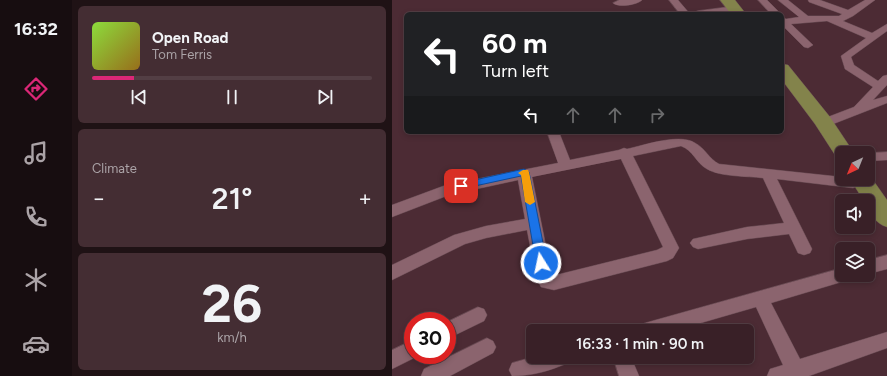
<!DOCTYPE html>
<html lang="en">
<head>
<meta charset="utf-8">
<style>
  :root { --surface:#392027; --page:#442d33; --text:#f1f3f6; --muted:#aba3a7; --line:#533e44; --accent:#db2777 }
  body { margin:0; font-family:Figtree,sans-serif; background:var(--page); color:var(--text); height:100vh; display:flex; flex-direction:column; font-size:15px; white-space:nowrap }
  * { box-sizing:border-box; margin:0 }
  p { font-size:13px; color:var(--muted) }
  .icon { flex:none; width:22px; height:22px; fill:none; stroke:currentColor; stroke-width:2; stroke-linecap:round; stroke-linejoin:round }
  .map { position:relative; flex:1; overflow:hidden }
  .side { display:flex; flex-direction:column; gap:6px; padding:6px; background:#1f1215; width:320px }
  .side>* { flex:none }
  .guide { position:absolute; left:12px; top:12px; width:380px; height:122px; border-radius:6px; box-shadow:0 2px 6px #0003,0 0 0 1px var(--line); background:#202124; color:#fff; overflow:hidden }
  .needle { width:26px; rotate:223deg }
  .controls { position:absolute; left:443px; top:146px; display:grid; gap:8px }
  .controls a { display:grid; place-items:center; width:40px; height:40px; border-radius:6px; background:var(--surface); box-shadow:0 2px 6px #0003,0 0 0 1px var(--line); font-size:20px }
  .speed { position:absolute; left:12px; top:312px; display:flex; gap:8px; font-size:20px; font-weight:700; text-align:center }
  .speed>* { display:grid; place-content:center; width:52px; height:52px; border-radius:50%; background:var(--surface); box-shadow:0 2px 6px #0003,0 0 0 1px var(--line); line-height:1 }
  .speed .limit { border:6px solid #d22; background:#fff; color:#111 }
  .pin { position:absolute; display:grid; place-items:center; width:34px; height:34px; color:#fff; margin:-17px; border-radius:8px; box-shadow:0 2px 6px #0006 }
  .me { position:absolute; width:44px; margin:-22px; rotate:350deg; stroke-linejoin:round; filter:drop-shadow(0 0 3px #0008) }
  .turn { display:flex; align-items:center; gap:14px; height:84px; padding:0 12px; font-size:18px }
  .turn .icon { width:52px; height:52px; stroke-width:2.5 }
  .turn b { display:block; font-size:28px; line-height:34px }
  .lanes { display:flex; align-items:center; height:38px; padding:0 12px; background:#0003; justify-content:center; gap:20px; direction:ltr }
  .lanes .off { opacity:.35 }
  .big { font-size:30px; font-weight:600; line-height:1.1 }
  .side .widget { flex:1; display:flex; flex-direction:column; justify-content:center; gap:6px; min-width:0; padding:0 14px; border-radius:6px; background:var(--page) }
  .side .dial { align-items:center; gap:0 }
  .dial b { font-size:52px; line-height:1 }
  .song { display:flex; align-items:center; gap:12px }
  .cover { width:48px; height:48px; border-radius:6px; background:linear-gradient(135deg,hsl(90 70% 55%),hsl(40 70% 35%)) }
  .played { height:4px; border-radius:2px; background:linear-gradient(90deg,var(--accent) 15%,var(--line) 15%) }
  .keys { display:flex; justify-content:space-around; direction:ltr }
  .heat { display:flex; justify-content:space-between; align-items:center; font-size:22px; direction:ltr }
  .trip { position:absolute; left:134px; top:324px; width:228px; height:40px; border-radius:6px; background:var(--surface); box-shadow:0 2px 6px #0003,0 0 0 1px var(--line); font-weight:600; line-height:40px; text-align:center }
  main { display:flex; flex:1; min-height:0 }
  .tab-bar { display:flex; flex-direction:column; width:72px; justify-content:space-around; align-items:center; background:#170d10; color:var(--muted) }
  .tab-bar .icon { width:28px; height:28px }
  .tab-bar .selected { color:var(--accent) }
  .tab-bar b { font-size:18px; color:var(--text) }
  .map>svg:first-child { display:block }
</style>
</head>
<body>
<main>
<nav class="tab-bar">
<b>16:32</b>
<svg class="icon selected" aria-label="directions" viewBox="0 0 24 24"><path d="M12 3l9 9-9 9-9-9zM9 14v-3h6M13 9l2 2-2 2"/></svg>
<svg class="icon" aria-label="music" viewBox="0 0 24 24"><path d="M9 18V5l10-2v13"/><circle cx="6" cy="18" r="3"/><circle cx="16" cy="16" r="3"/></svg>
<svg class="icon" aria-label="phone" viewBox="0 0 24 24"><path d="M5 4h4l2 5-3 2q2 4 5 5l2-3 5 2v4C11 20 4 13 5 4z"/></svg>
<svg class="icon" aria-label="climate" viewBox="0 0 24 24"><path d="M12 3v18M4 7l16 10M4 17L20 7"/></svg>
<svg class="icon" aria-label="car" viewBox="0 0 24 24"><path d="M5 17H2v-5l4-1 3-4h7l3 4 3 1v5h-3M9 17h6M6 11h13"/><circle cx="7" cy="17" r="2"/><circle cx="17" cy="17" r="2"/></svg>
</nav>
<section class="side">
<div class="widget">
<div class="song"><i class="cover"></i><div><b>Open Road</b><p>Tom Ferris</p></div></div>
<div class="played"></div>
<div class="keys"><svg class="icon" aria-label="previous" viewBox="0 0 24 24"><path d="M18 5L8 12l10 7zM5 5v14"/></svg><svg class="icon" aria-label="pause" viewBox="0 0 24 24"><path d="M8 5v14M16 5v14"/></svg><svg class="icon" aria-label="next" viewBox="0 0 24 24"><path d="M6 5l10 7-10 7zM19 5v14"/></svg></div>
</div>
<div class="widget"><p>Climate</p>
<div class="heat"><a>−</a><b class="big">21°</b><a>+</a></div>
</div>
<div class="widget dial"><b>26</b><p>km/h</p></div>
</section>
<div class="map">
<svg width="495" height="376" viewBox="0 0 495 376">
  <rect width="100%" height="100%" fill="#4c2b34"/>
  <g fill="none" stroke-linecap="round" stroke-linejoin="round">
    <defs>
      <path id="street" d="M227 0H250C245 5 226 8 221 3Z
        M277 0H286L298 14H288Z
        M366 0H375L389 14H379Z
        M386 0H396L416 16H447L450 14 417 2 416 0H428L456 10 473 0H483L461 16 451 21 480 33 495 24V31L459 57 462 65 486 81 491 76 495 75V85L481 100 495 96V103L436 126H428L426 123 428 120 462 107 481 87 453 69 449 56 474 38 435 21 399 24 421 45 416 48 412 47 390 25V17L394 19 407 17Z
        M336 7 339 8 341 10 339 12 326 14H300L305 11Z
        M155 132H167L178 160 227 150 232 148 235 149C253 145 288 133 303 143 313 148 317 159 327 164L450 177V179L466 180 468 183 466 186 461 188 385 179 420 249 418 253 412 255 406 253 397 234 355 239 306 249 301 247 298 243 301 239 355 227 392 223 371 178C356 176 328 177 315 169 304 163 301 150 289 146L241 156 287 248 281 258 275 261 162 290 149 287 144 277 135 230 94 238 73 244 0 280V265L62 235 94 226 133 219 126 180 57 195 0 217V205L54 185 166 163ZM229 159 271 247 265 250 160 276 140 177Z
        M495 152V160L476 161V153H474Z
        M495 255V269L476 274V260Z
        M450 268V275H458L456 280 379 303 408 359 495 332V348L417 376H375L378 369 391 365 364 307 281 331H244L247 325 253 323Z
        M86 307 92 309 95 315 92 321 55 339V322Z
        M95 338 101 341 104 347 101 353 58 376H29L32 369Z
        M21 340V355H28L0 369V350Z
        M141 357H178L176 363C157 371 140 376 120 376L117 370 120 363Z
        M221 357H239L247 376H227Z"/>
      <path id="primary" d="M328 0H343L354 14H339Z
        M390 64 396 65 438 117 462 153H450V159L445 158 423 124 390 80Z
        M476 173 495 200V227C484 224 476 213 476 201H472L458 179H476Z"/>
    </defs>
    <!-- street casing -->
    <use href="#street" stroke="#674a52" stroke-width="1"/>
    <!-- primary casing -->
    <use href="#primary" stroke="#674a52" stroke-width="1"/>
    <!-- street -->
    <use href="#street" fill="#8b646e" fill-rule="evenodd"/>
    <!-- primary -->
    <use href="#primary" fill="#83834b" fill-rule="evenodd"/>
  </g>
  <!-- route -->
  <path fill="#1a73e8" stroke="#114b97" d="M132 169 137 172 155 263 153 266 149 268 146 266 144 263 129 176 69 189 64 186 69 183Z"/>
  <!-- slow -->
  <path fill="#f59e0b" d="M131 170H136L137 172 143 202 138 205 133 202 129 175 126 173Z"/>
</svg>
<div class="controls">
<a><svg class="needle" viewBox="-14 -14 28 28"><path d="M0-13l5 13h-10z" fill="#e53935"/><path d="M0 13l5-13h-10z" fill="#aba3a7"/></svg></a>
<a><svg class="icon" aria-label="sound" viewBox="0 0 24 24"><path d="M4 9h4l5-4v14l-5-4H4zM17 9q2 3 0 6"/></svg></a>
<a><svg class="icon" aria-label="layers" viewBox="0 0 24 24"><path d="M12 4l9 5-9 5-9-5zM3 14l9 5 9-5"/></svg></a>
</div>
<div class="speed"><div class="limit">30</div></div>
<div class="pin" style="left:69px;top:186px;background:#d93025"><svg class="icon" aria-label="arrive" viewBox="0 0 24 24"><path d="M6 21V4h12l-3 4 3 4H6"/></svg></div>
<svg class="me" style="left:149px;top:263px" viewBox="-20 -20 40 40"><circle r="17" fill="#1a73e8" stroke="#fff" stroke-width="3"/><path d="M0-11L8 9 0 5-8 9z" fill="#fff"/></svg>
<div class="trip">16:33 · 1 min · 90 m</div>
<div class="guide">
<div class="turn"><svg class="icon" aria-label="left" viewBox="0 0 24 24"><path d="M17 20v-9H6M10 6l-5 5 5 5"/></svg><div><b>60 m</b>Turn left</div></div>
<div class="lanes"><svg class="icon" aria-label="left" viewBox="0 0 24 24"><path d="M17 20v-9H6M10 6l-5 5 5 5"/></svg><svg class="icon off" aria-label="ahead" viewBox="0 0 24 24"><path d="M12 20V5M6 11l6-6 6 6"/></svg><svg class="icon off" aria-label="ahead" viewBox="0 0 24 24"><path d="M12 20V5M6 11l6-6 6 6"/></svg><svg class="icon off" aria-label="right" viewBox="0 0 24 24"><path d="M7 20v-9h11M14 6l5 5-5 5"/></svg></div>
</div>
</div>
</main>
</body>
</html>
